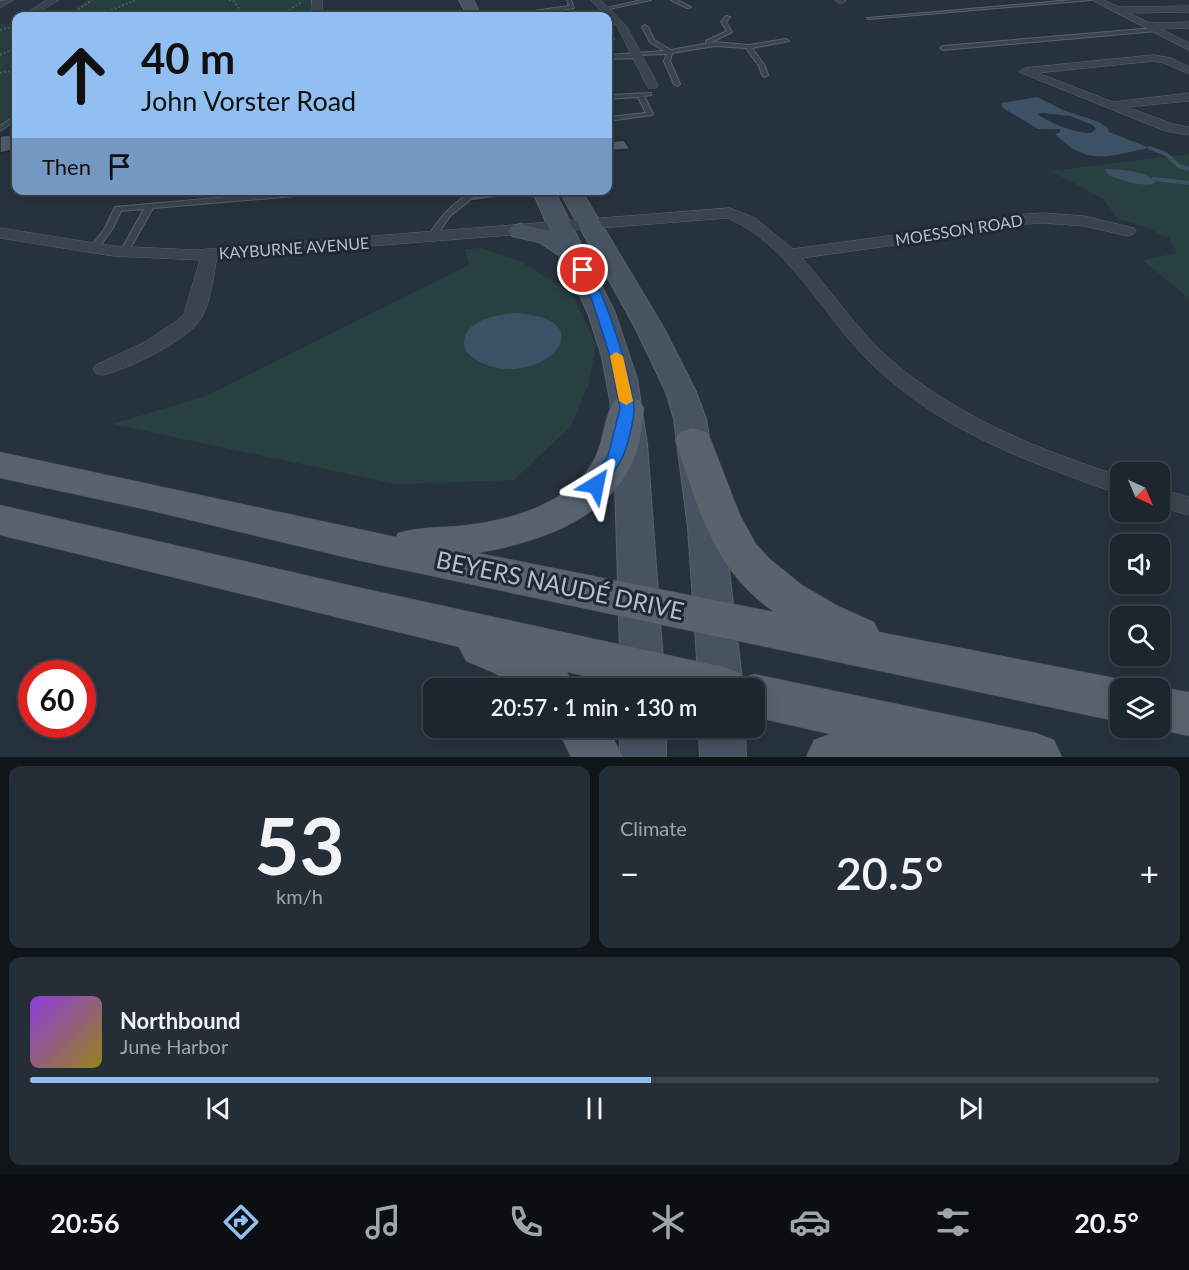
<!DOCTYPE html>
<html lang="en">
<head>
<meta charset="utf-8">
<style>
  :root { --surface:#1c262e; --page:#252e36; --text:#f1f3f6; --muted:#a0a5aa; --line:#3a434a; --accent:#92bff2 }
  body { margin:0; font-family:Lato,sans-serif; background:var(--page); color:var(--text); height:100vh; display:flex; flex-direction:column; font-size:22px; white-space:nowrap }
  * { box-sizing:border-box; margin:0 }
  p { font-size:20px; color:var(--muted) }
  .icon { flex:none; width:33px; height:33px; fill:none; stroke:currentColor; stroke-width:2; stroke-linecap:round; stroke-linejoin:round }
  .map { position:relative; height:757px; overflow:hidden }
  .details { display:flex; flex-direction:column; gap:9px; padding:9px; background:#0f1519; flex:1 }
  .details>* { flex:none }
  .top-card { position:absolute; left:12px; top:12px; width:600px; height:183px; border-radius:12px; box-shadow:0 3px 15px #0003,0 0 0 2px var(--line); background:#92bff2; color:#111; overflow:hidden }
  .needle { width:39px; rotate:136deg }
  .fabs { position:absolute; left:1110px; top:462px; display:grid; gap:12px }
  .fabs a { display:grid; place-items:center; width:60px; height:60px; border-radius:12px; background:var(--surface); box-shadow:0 3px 15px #0003,0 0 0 2px var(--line); font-size:30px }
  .speed { position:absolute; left:18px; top:660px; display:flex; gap:12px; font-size:30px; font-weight:700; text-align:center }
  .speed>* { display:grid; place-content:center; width:78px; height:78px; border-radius:50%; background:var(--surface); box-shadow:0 3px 15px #0003,0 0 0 2px var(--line); line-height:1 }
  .speed .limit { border:9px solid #d22; background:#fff; color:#111 }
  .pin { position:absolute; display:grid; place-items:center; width:51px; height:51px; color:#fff; margin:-26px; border:3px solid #fff; border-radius:50%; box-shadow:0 2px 6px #0007 }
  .me { position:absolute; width:66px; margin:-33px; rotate:35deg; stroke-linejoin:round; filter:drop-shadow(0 0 4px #0008) }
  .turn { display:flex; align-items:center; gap:21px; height:126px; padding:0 30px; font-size:27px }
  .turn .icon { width:78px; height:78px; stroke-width:2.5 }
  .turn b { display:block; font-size:42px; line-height:51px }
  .then { display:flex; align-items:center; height:57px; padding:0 30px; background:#0003; gap:12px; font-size:22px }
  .big { font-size:45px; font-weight:600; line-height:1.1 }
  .details .tile { flex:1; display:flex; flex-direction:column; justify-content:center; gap:9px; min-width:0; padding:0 21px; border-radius:12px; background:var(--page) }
  .details .dial { align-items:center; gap:0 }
  .dial b { font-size:78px; line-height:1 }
  .song { display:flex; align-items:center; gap:18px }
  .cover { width:72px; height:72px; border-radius:9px; background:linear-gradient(135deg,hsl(270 70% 55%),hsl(50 70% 35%)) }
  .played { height:6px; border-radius:3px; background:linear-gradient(90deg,var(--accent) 55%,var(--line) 55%) }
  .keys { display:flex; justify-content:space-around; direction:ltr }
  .heat { display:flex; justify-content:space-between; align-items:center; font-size:33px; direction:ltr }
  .details .tiles { flex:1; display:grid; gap:9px; grid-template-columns:1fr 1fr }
  .tile:last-child { grid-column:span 2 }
  .trip { position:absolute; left:423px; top:678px; width:342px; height:60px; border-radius:12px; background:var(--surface); box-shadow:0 3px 15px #0003,0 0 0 2px var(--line); font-weight:600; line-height:60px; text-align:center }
  .dock { display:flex; height:96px; justify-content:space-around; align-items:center; background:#0b0f12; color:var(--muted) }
  .dock .icon { width:42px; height:42px }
  .dock .current { color:var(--accent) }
  .dock b { font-size:27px; color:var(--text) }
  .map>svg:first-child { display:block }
</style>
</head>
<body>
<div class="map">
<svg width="1189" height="757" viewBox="0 0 1189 757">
  <rect width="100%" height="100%" fill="#26323e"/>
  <!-- green -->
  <path fill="#294040" d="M88 0H316L317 16H62Z
    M16 23V113L0 125V24Z
    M1189 154V299L1143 260 1177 253 1169 238 1140 225 1118 219 1103 199 1051 171Z
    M481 248 522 262 572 294 596 345 589 383 571 426 514 480 396 484 112 424 206 396 469 265 465 249Z"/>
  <!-- water -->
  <path fill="#3d5165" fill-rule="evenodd" d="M1037 97 1063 110 1099 122 1108 128 1109 132 1150 148C1109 155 1089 168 1055 134L1060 132V129H1038L1003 108 1001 103ZM1043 113 1070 116 1093 125 1096 129 1091 133C1078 134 1048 123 1038 114Z
    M1105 169C1119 169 1148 171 1156 183 1139 188 1124 180 1108 175Z
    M515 313C610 319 540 390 482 363 474 359 465 354 464 344 463 320 498 314 515 313Z"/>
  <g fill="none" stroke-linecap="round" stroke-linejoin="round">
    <!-- stream -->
    <path stroke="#3d5165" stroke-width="4" d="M1150 148 1166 154 1179 166 1189 169
      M1154 179 1189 183"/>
  </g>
  <!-- building -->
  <path fill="#505d69" stroke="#212b35" stroke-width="1.5" d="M16 134V149L0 153V136Z
    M624 140 630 149 608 151V142Z
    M467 190H484L488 199 471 201Z"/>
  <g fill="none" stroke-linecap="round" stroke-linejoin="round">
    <defs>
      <path id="lane" d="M567 0H571L574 8 526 16 525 13 527 12 569 6Z
        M642 0H651L604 10 602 9Z
        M671 0H677L691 7 687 8Z
        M1072 0H1091L869 19 867 18Z
        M726 16 730 17 726 22 732 32 710 43H706V41L727 31 721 22Z
        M645 25 648 27 654 40 671 50 715 42 748 45 786 39 789 41 752 48 765 66 768 75 765 77 762 75 759 66 746 48 715 46 672 53 670 61 680 84 677 86 674 84 664 61 667 54 638 55 636 58 608 59V55L664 51 650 42 642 27Z
        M1155 28 1157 31 943 50 940 48 943 46Z
        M608 34 614 39 608 47Z
        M651 93V95L644 96 653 114 652 115 608 121V117L646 113 638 97 608 99V95Z
        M16 115V120L0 131V126Z
        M308 190H344L341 192 153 208 128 252 124 255 120 252 144 209 121 211 113 228 97 250 94 251 90 248 105 228 115 207Z
        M518 190 547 191 543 193 486 197 482 195 486 193Z
        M467 195 474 197 450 216 434 240H428L427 238C438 220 449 206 467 195Z"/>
      <path id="street" d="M13 0 0 8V1Z
        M47 0H59L33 16H22Z
        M312 0H322L323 16H313Z
        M591 0H601L627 27 658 85 656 88H648L618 28Z
        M835 0H845L846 1 841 4Z
        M1092 0H1104L1119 7 1189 6V12L1129 13 1150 23 1189 22V28L1161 29 1189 43V50Z
        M1154 55 1171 58 1189 67V74L1164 63 1154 61 1038 73 1113 102 1189 93V101L1127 107 1173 124 1189 127V135L1165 131 1019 72 1025 68Z
        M730 208 755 218 793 249 952 227 1012 215 1043 213 1084 216 1134 228 1136 231 1134 234 1128 236 1084 226 1043 223 1012 225 952 237 802 258C829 288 851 321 879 349 946 413 1034 448 1120 476V493C1101 489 1083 481 1064 474 992 448 919 413 865 357 820 311 789 245 728 218L217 258C213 277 211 300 202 317 190 340 128 369 103 375L96 373 93 369 96 365 145 342 178 320 184 314 200 260 113 256 0 238V228L113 246 195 250Z
        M1160 489 1189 497V515L1160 507Z"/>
      <path id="secondary" d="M459 0H473L482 16H468Z
        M532 190H554L615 313 637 379 647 444 665 688H621L614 444 610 400 602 357 588 313 563 258 539 242 512 236 508 231 512 226 520 224 550 231Z
        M559 190H581L663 327 696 392 706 419 724 528 743 688H699L688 528 674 419 666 392 635 327Z
        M620 728H666V757H620Z
        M699 728H745L746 757H700Z"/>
      <path id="primary" d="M627 397 639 400 644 408C642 423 641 439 636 454 612 519 539 542 478 553L774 612C712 569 698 507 675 440L680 432 693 428 706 432 711 440 740 515 756 544 770 559 802 585 838 606 874 622 879 632 1120 679 1137 686 1139 688H1120V722L361 561 148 510 0 478V452L396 537 398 533C421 526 444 528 467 525 509 520 563 505 589 468 605 446 601 421 615 400Z
        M0 505 357 587 723 667 740 673 742 678 754 674 1036 733 1054 740 1062 757H806L814 740 830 734 754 717V688H636L567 672 575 688H519L494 673 466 661 459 647 0 535Z
        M1160 687 1189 692V736L1151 728H1160V688H1156Z
        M557 728H608L623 757H571Z"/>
    </defs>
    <!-- lane casing -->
    <use href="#lane" stroke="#58626c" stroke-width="2"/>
    <!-- street casing -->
    <use href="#street" stroke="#58626c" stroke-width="1"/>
    <!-- secondary casing -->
    <use href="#secondary" stroke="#58626c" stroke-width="2"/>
    <!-- primary casing -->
    <use href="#primary" stroke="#434d57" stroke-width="1"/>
    <!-- path -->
    <path stroke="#485d5e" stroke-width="2" stroke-dasharray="2 2" stroke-linecap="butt" d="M229 0 234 1 240 10 239 16
      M68 16 92 0
      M96 16 136 0
      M270 16 285 13 300 3 299 0
      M0 30 16 26
      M0 55 16 48
      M0 73 16 70"/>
    <!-- lane -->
    <use href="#lane" fill="#3a444e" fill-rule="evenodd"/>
    <!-- street -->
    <use href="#street" fill="#3a444e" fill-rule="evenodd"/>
    <!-- secondary -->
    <use href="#secondary" fill="#485361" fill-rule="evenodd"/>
    <!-- primary -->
    <use href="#primary" fill="#58636e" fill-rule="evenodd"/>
  </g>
  <!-- route -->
  <path fill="#1a73e8" stroke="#114b97" stroke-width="1.5" d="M583 266C600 272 635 388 634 409 634 420 627 449 622 458 617 469 608 479 601 489H590L588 485 608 456 620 408 610 356 592 300 577 270Z"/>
  <!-- slow -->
  <path fill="#f59e0b" d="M616 352 623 356 633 401 626 405 619 401 610 356Z"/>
  <g text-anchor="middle" stroke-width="6" stroke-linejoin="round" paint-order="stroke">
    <!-- far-street labels -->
    <g font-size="16" fill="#b6bfc9" stroke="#1f2933">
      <text transform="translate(959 230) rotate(-9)" y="6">MOESSON ROAD</text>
      <text transform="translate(294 248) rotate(-4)" y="6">KAYBURNE AVENUE</text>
    </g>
    <!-- near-street labels -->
    <g font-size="24" fill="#b6bfc9" stroke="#1f2933">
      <text transform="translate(560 586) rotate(12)" y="8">BEYERS NAUDÉ DRIVE</text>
    </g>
  </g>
</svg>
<div class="fabs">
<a><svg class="needle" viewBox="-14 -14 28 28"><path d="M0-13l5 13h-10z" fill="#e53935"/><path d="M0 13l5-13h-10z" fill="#a0a5aa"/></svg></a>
<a><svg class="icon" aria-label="sound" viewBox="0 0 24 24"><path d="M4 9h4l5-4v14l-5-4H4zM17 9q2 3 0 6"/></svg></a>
<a><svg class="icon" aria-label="search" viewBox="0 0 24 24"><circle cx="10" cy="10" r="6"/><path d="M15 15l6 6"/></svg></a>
<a><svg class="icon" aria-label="layers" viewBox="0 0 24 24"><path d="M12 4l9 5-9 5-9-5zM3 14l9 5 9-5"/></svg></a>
</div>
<div class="speed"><div class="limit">60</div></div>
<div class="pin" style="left:583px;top:270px;background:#d93025"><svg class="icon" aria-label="arrive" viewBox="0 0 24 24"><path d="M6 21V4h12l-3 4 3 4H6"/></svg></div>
<svg class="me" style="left:596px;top:485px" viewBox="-20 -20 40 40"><path d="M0-17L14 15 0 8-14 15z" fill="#1a73e8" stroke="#fff" stroke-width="4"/></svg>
<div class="trip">20:57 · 1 min · 130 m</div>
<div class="top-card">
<div class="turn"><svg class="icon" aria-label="ahead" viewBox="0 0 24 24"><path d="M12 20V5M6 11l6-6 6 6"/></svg><div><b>40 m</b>John Vorster Road</div></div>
<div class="then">Then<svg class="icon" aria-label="arrive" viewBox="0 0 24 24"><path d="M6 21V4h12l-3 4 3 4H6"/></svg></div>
</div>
</div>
<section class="details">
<div class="tiles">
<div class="tile dial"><b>53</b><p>km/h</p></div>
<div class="tile"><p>Climate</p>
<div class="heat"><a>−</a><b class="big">20.5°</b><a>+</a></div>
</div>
<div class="tile">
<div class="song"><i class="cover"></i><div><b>Northbound</b><p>June Harbor</p></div></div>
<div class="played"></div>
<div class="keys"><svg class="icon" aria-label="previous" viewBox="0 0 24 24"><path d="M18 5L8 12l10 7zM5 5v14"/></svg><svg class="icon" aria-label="pause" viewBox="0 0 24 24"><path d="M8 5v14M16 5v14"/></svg><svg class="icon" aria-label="next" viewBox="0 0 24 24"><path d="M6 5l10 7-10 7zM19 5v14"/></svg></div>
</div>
</div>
</section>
<nav class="dock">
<b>20:56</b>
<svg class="icon current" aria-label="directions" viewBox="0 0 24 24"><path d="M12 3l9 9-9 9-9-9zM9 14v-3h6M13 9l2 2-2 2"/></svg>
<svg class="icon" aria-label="music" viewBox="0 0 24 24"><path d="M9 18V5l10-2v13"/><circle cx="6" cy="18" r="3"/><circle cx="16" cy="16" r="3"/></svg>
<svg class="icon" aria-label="phone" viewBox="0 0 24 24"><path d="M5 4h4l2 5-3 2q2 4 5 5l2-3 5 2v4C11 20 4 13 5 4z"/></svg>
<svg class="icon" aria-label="climate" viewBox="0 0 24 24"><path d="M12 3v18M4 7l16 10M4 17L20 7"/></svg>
<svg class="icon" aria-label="car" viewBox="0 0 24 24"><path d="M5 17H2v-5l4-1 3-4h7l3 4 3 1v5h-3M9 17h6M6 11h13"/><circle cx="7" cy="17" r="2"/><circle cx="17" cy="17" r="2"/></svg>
<svg class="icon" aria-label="filters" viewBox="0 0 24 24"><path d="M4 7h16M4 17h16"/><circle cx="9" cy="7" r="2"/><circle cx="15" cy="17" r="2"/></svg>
<b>20.5°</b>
</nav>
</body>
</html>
